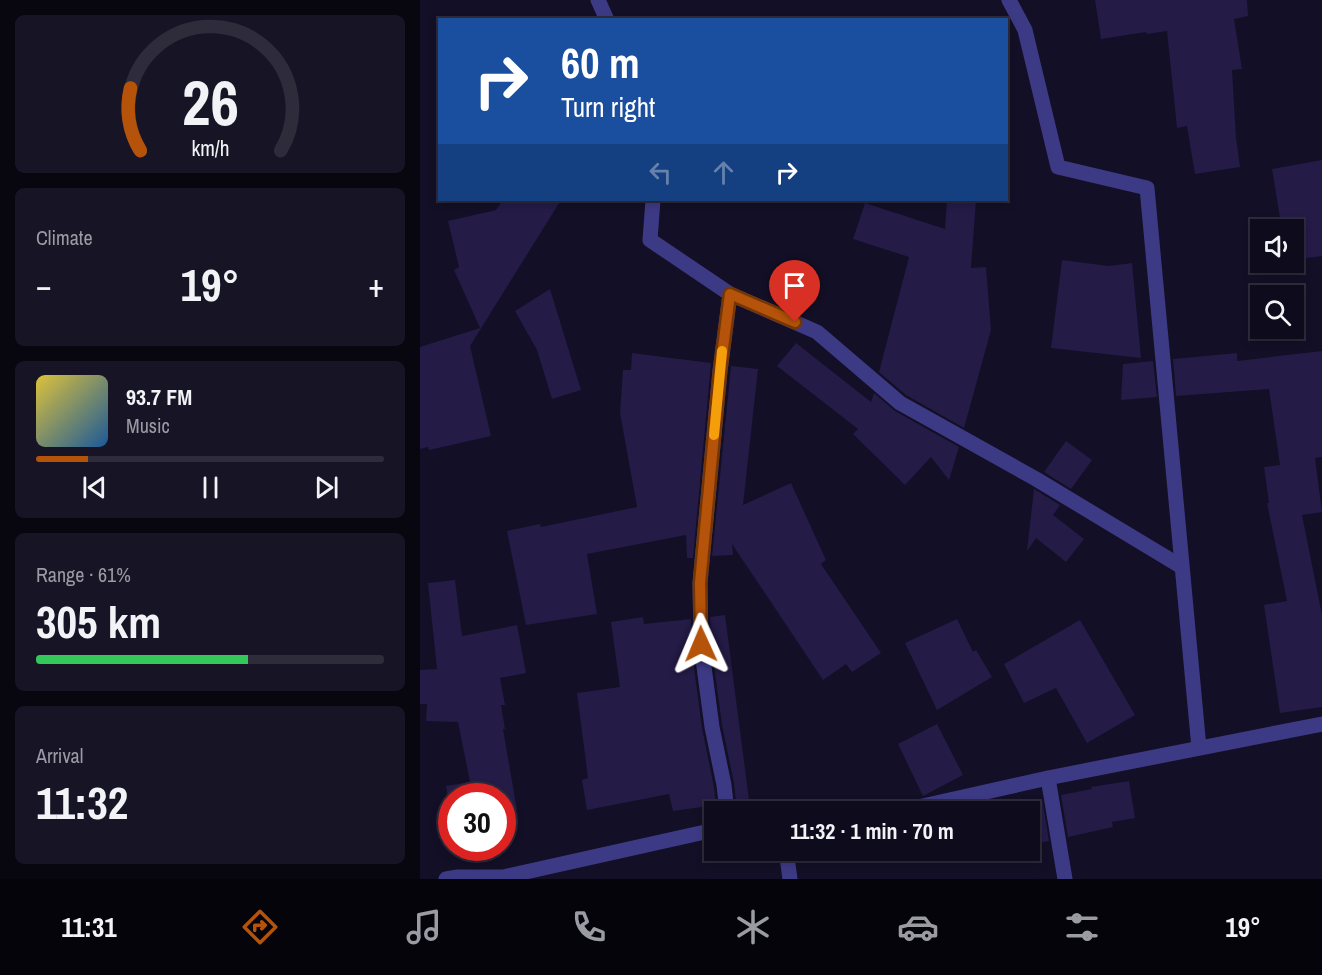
<!DOCTYPE html>
<html lang="en">
<head>
<meta charset="utf-8">
<style>
  :root { --surface:#0e0b1c; --page:#171425; --text:#f1f3f6; --muted:#9b9ba3; --line:#2e2b3b; --accent:#b45309 }
  body { margin:0; font-family:"Archivo Narrow",sans-serif; background:var(--page); color:var(--text); height:100vh; display:flex; flex-direction:column; font-size:22px; white-space:nowrap }
  * { box-sizing:border-box; margin:0 }
  p { font-size:20px; color:var(--muted) }
  .icon { flex:none; width:33px; height:33px; fill:none; stroke:currentColor; stroke-width:2; stroke-linecap:round; stroke-linejoin:round }
  .map { position:relative; flex:1; overflow:hidden }
  .sheet { display:flex; flex-direction:column; gap:15px; padding:15px; background:#08060f; width:420px }
  .sheet>* { flex:none }
  .banner { position:absolute; left:18px; top:18px; width:570px; height:183px; border-radius:0px; box-shadow:0 3px 9px #0003,0 0 0 2px var(--line); background:#1a4fa0; color:#fff; overflow:hidden }
  .buttons { position:absolute; left:830px; top:219px; display:grid; gap:12px }
  .buttons a { display:grid; place-items:center; width:54px; height:54px; border-radius:0px; background:var(--surface); box-shadow:0 3px 9px #0003,0 0 0 2px var(--line); font-size:30px }
  .speed { position:absolute; left:18px; top:783px; display:flex; gap:12px; font-size:30px; font-weight:700; text-align:center }
  .speed>* { display:grid; place-content:center; width:78px; height:78px; border-radius:50%; background:var(--surface); box-shadow:0 3px 9px #0003,0 0 0 2px var(--line); line-height:1 }
  .speed .limit { border:9px solid #d22; background:#fff; color:#111 }
  .pin { position:absolute; display:grid; place-items:center; width:51px; height:51px; color:#fff; margin:-62px -26px; border-radius:50% 50% 50% 0; rotate:-45deg; box-shadow:0 0 6px #0007 }
  .pin .icon { rotate:45deg }
  .me { position:absolute; width:66px; margin:-33px; rotate:359deg; stroke-linejoin:round; filter:drop-shadow(0 0 4px #0008) }
  .turn { display:flex; align-items:center; gap:21px; height:126px; padding:0 24px; font-size:27px }
  .turn .icon { width:78px; height:78px; stroke-width:2.5 }
  .turn b { display:block; font-size:42px; line-height:51px }
  .lanes { display:flex; align-items:center; height:57px; padding:0 24px; background:#0003; justify-content:center; gap:30px; direction:ltr }
  .lanes .off { opacity:.35 }
  .big { font-size:45px; font-weight:700; line-height:1.1 }
  .sheet .tile { flex:1; display:flex; flex-direction:column; justify-content:center; gap:9px; min-width:0; padding:0 21px; border-radius:9px; background:var(--page) }
  .sheet .dial { align-items:center; gap:0 }
  .dial svg { height:156px; overflow:visible; fill:none; stroke:var(--line); stroke-width:7; stroke-linecap:round; text-anchor:middle }
  .dial text { fill:var(--text); stroke:none }
  .song { display:flex; align-items:center; gap:18px }
  .cover { width:72px; height:72px; border-radius:9px; background:linear-gradient(135deg,hsl(50 70% 55%),hsl(210 70% 35%)) }
  .played { height:6px; border-radius:3px; background:linear-gradient(90deg,var(--accent) 15%,var(--line) 15%) }
  .keys { display:flex; justify-content:space-around; direction:ltr }
  .heat { display:flex; justify-content:space-between; align-items:center; font-size:33px; direction:ltr }
  .charge { height:9px; border-radius:4px; background:linear-gradient(90deg,#34c759 61%,var(--line) 0) }
  .trip { position:absolute; left:284px; top:801px; width:336px; height:60px; border-radius:0px; background:var(--surface); box-shadow:0 3px 9px #0003,0 0 0 2px var(--line); font-weight:700; line-height:60px; text-align:center }
  .menu { display:flex; height:96px; justify-content:space-around; align-items:center; background:#06040b; color:var(--muted) }
  .menu .icon { width:42px; height:42px }
  .menu .selected { color:var(--accent) }
  .menu b { font-size:27px; color:var(--text) }
  main { display:flex; flex:1; min-height:0 }
  .map>svg:first-child { display:block }
</style>
</head>
<body>
<main>
<section class="sheet">
<div class="tile dial"><svg viewBox="0 0 100 80">
<path d="M14 69A42 42 0 1 1 86 69"/>
<path d="M14 69A42 42 0 0 1 9 37" stroke="#b45309"/>
<text x="50" y="56" font-size="32" font-weight="700">26</text>
<text x="50" y="72" font-size="11">km/h</text>
</svg></div>
<div class="tile"><p>Climate</p>
<div class="heat"><a>−</a><b class="big">19°</b><a>+</a></div>
</div>
<div class="tile">
<div class="song"><i class="cover"></i><div><b>93.7 FM</b><p>Music</p></div></div>
<div class="played"></div>
<div class="keys"><svg class="icon" aria-label="previous" viewBox="0 0 24 24"><path d="M18 5L8 12l10 7zM5 5v14"/></svg><svg class="icon" aria-label="pause" viewBox="0 0 24 24"><path d="M8 5v14M16 5v14"/></svg><svg class="icon" aria-label="next" viewBox="0 0 24 24"><path d="M6 5l10 7-10 7zM19 5v14"/></svg></div>
</div>
<div class="tile"><p>Range · 61%</p><b class="big">305 km</b><div class="charge"></div></div>
<div class="tile"><p>Arrival</p><b class="big">11:32</b></div>
</section>
<div class="map">
<svg width="902" height="879" viewBox="0 0 902 879">
  <rect width="100%" height="100%" fill="#130f26"/>
  <!-- building -->
  <path fill="#241b47" d="M675 0H827L828 16 814 19 822 69 812 70 816 138 820 167 775 174 767 126 757 128 747 31 727 34 726 32 681 39Z
    M902 160V256L873 260V230H862L852 169Z
    M83 200H141L50 346 71 436 9 450 8 447 0 449V347L60 328 34 270 39 267 28 221 76 210Z
    M527 200H556L551 268 566 267 571 330 544 428 486 395 459 372 489 257 433 239 445 203 525 229Z
    M642 260 689 266 712 263 721 358 631 348Z
    M130 289 161 390 132 399 117 350 95 311Z
    M376 343 451 402 454 393 475 411 539 447 529 480 511 457 485 485 433 434 438 429 357 366Z
    M902 351V457L895 458 902 512 882 515 902 615V707L860 713 844 605 867 601 847 503H849L844 467 860 465 849 389 756 396 753 359 817 353V361Z
    M212 353 291 363 273 558H267L266 535 167 554 177 614 106 625 87 531 120 524 121 527 217 507 200 413 203 370H211Z
    M733 361 737 397 701 400 703 364Z
    M311 366 338 369 323 505 371 483 406 560 401 564 461 653 432 672 426 664 403 680 312 544 313 555 292 556Z
    M646 441 672 460 651 489 624 472Z
    M614 489 640 505 633 515 664 539 646 562 616 538 607 551Z
    M35 580 42 636 97 625 106 673 80 678 85 705H81L85 729H83L97 810 82 812V796H32L31 818 26 786 50 782 38 722 6 721 7 704H0V670L17 669 8 583Z
    M305 615 329 800 316 802 314 783 302 725 291 643 290 617Z
    M223 617 224 624 271 619V645L282 728 294 787 296 805 253 811 249 794 167 810 162 780 168 778 157 693 200 687 191 622Z
    M537 619 553 652 556 650 572 677 517 710 485 643Z
    M660 620 715 715 667 743 636 688 604 703 584 664Z
    M517 724 543 775 503 796 478 744Z
    M709 781 715 818 692 822 693 827 648 837 641 795 672 789 671 787Z
    M622 799 629 841 609 845V812H590L589 804Z"/>
  <g fill="none" stroke-linecap="round" stroke-linejoin="round">
    <!-- minor -->
    <path stroke="#3d3a85" stroke-width="15" d="M178 0 187 20
      M589 0 605 30 638 167 727 188 779 748
      M233 200 230 240 310 294 397 332 480 403 616 479 762 567
      M628 778 645 879
      M307 812 304 785 292 727 281 644 280 583 300 371 310 294
      M476 812 628 778 902 724
      M366 850 370 879
      M26 879 38 877H83L294 830"/>
  </g>
  <g fill="none" stroke-linecap="round" stroke-linejoin="round">
    <defs>
      <path id="route" d="M281 644 280 583 300 371 310 294 375 322"/>
    </defs>
    <!-- route casing -->
    <use href="#route" stroke="#753606" stroke-width="15"/>
    <!-- route -->
    <use href="#route" stroke="#b45309" stroke-width="10"/>
    <!-- slow -->
    <path stroke="#f59e0b" stroke-width="10" d="M294 435 302 351"/>
  </g>
</svg>
<div class="buttons">
<a><svg class="icon" aria-label="sound" viewBox="0 0 24 24"><path d="M4 9h4l5-4v14l-5-4H4zM17 9q2 3 0 6"/></svg></a>
<a><svg class="icon" aria-label="search" viewBox="0 0 24 24"><circle cx="10" cy="10" r="6"/><path d="M15 15l6 6"/></svg></a>
</div>
<div class="speed"><div class="limit">30</div></div>
<div class="pin" style="left:375px;top:322px;background:#d93025"><svg class="icon" aria-label="arrive" viewBox="0 0 24 24"><path d="M6 21V4h12l-3 4 3 4H6"/></svg></div>
<svg class="me" style="left:281px;top:644px" viewBox="-20 -20 40 40"><path d="M0-17L14 15 0 8-14 15z" fill="#b45309" stroke="#fff" stroke-width="4"/></svg>
<div class="trip">11:32 · 1 min · 70 m</div>
<div class="banner">
<div class="turn"><svg class="icon" aria-label="right" viewBox="0 0 24 24"><path d="M7 20v-9h11M14 6l5 5-5 5"/></svg><div><b>60 m</b>Turn right</div></div>
<div class="lanes"><svg class="icon off" aria-label="left" viewBox="0 0 24 24"><path d="M17 20v-9H6M10 6l-5 5 5 5"/></svg><svg class="icon off" aria-label="ahead" viewBox="0 0 24 24"><path d="M12 20V5M6 11l6-6 6 6"/></svg><svg class="icon" aria-label="right" viewBox="0 0 24 24"><path d="M7 20v-9h11M14 6l5 5-5 5"/></svg></div>
</div>
</div>
</main>
<nav class="menu">
<b>11:31</b>
<svg class="icon selected" aria-label="directions" viewBox="0 0 24 24"><path d="M12 3l9 9-9 9-9-9zM9 14v-3h6M13 9l2 2-2 2"/></svg>
<svg class="icon" aria-label="music" viewBox="0 0 24 24"><path d="M9 18V5l10-2v13"/><circle cx="6" cy="18" r="3"/><circle cx="16" cy="16" r="3"/></svg>
<svg class="icon" aria-label="phone" viewBox="0 0 24 24"><path d="M5 4h4l2 5-3 2q2 4 5 5l2-3 5 2v4C11 20 4 13 5 4z"/></svg>
<svg class="icon" aria-label="climate" viewBox="0 0 24 24"><path d="M12 3v18M4 7l16 10M4 17L20 7"/></svg>
<svg class="icon" aria-label="car" viewBox="0 0 24 24"><path d="M5 17H2v-5l4-1 3-4h7l3 4 3 1v5h-3M9 17h6M6 11h13"/><circle cx="7" cy="17" r="2"/><circle cx="17" cy="17" r="2"/></svg>
<svg class="icon" aria-label="filters" viewBox="0 0 24 24"><path d="M4 7h16M4 17h16"/><circle cx="9" cy="7" r="2"/><circle cx="15" cy="17" r="2"/></svg>
<b>19°</b>
</nav>
</body>
</html>
